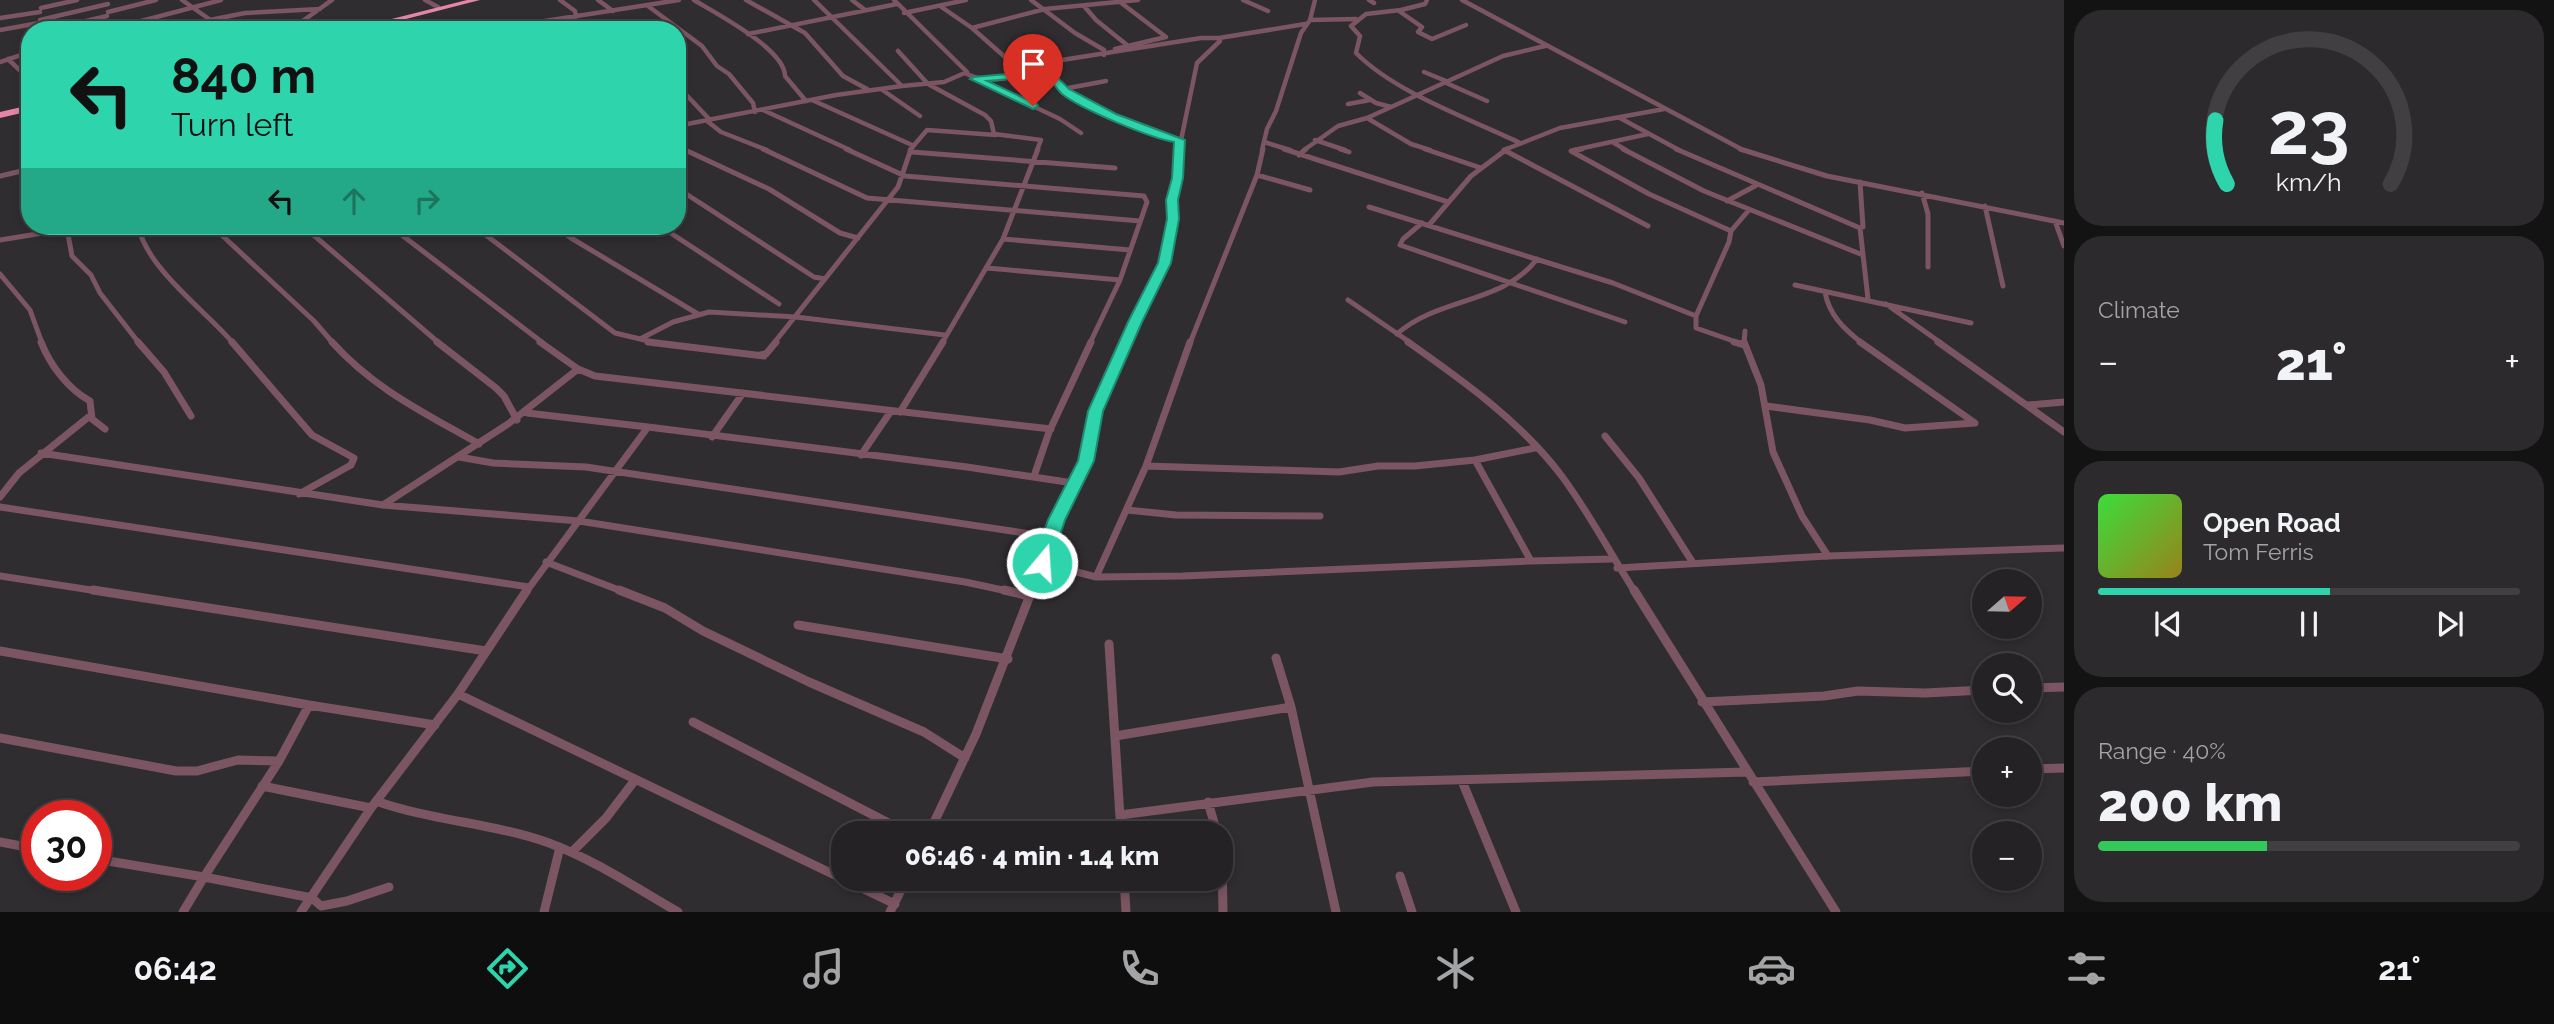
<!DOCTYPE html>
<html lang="en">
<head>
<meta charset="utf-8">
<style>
  :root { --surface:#242224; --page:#2c2a2c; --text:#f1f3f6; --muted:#a3a4a6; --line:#413f41; --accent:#2ed4ab }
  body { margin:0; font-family:Raleway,sans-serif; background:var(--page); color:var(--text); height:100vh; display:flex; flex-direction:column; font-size:26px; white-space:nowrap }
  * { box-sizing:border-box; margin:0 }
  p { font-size:23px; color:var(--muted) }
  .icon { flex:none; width:38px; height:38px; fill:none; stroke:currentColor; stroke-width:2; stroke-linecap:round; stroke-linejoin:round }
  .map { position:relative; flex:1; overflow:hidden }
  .side { display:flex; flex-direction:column; gap:10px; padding:10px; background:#141314; width:490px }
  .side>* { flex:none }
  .banner { position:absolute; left:21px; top:21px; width:665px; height:214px; border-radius:28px; box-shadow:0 4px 10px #0003,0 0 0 2px var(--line); background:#2ed4ab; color:#111; overflow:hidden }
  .needle { width:46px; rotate:70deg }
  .controls { position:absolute; left:1972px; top:569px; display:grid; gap:14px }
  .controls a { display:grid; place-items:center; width:70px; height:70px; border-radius:50%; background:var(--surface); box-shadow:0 4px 10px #0003,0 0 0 2px var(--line); font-size:35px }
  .speed { position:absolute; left:21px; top:800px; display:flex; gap:14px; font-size:35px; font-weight:700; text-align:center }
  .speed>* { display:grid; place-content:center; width:91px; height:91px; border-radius:50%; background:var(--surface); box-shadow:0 4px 10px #0003,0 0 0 2px var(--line); line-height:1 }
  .speed .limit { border:10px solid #d22; background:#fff; color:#111 }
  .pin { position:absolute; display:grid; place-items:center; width:60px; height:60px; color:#fff; margin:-72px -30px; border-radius:50% 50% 50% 0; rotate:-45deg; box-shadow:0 0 7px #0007 }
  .pin .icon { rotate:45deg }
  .me { position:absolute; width:77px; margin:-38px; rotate:18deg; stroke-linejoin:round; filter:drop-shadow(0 0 5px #0008) }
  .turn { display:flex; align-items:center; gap:24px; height:147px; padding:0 35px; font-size:32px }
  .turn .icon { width:91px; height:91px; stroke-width:2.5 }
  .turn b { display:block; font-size:49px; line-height:60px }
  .lanes { display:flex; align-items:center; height:66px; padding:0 35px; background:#0003; justify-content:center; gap:35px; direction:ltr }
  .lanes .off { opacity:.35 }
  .big { font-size:52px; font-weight:800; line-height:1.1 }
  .side .tile { flex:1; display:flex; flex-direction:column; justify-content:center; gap:10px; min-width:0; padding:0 24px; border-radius:28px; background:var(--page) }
  .side .dial { align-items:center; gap:0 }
  .dial svg { height:182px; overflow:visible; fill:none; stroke:var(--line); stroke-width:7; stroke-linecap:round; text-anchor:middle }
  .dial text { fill:var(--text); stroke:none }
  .song { display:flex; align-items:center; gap:21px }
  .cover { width:84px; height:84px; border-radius:10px; background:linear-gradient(135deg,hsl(120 70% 55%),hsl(50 70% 35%)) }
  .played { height:7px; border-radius:4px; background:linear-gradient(90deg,var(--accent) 55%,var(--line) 55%) }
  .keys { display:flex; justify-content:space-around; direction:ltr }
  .heat { display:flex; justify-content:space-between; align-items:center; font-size:38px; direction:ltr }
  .charge { height:10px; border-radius:5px; background:linear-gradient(90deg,#34c759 40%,var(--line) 0) }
  .trip { position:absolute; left:831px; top:821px; width:402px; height:70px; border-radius:28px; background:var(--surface); box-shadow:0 4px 10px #0003,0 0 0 2px var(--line); font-weight:800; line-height:70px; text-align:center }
  .tab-bar { display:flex; height:112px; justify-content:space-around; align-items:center; background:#0e0e0e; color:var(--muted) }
  .tab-bar .icon { width:49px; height:49px }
  .tab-bar .on { color:var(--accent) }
  .tab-bar b { font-size:32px; color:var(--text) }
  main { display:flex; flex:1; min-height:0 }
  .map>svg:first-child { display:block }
</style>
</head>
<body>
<main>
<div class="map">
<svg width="2064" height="912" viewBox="0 0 2064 912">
  <rect width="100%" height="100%" fill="#302d30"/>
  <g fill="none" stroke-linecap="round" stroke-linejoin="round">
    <!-- street-far3 -->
    <path stroke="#7b5561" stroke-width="4.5" d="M182 0 209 19 208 30
      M425 0 438 7
      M560 0 575 11 576 17
      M598 0 613 11
      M694 0C715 13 785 49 785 76L806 101
      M746 0 805 33 843 76 867 89
      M852 0 865 10
      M894 0 967 72 944 82 902 86
      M1031 0 1075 33 1104 50V55
      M1243 0 1268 11
      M1369 0 1374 3
      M1427 0 1425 4 1401 10 1366 14 1351 26 1360 36 1356 53C1396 93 1468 118 1520 143
      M1462 0 1743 150
      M648 6 702 46 717 66 729 74 753 103 755 112
      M940 6 972 28 1014 65 1029 70
      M1084 6 1096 20 1127 45
      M41 8 77 0
      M1399 11 1422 27 1418 32 1432 39 1466 25
      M108 12 156 0
      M904 13 966 0
      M0 18 40 12
      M40 20 108 4
      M210 20 245 13 320 9
      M1310 20 1356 19
      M972 28 1045 9 1138 0
      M0 30 39 23
      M48 30 107 16
      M107 30 221 0
      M260 30 291 29
      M290 30 332 0
      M487 30 679 0
      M748 34 897 4
      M1219 38 1305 24
      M1115 49 1166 37 1120 2
      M898 51 928 84 985 115 991 121 994 134 1041 140 1037 150
      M8 59 30 80
      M0 62 30 52
      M1424 72 1446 81
      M967 74C986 84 1008 78 1028 74L1029 70 1043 63 1201 38H1219L1220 41 1197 63 1179 150
      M1028 74 1050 73C1055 78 1058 85 1064 90 1094 116 1142 132 1180 140
      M982 82 1060 119 1081 133
      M1444 82 1487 101
      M677 85 710 120
      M881 89 920 116
      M1063 89 1106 81
      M1360 93 1376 103 1391 107
      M812 100 912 145
      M1348 104 1370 100
      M24 109 30 125
      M763 110 850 150
      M1367 118 1411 144 1430 150
      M1620 118 1679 150
      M707 121 721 132 767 150
      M677 126 836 95 902 86 814 0
      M1315 140 1345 150
      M1264 142 1290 150
      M1614 143 1626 150
      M677 146 686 150
      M910 150 927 130 996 135
      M1262 150 1267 129 1276 111 1301 33 1310 20 1315 0
      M1304 150 1338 126 1367 118 1503 56 1545 46
      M1504 150 1560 128 1664 109
      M1574 150 1648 134"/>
    <!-- street-far2 -->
    <path stroke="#7b5561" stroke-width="5" d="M683 149 769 189 840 233 858 238
      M763 149 867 198 1140 221
      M846 149 905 176 1144 196 1147 202 1120 280
      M1284 149 1448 202
      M1340 149 1349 152
      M1425 149 1481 168
      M1582 149 1571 151 1649 194 1731 231
      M1623 149 1704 191 1863 255
      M1676 149 1860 228 1863 227 1860 182
      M1740 149 1827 176 2064 223
      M1504 150 1648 226
      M912 152 1115 168
      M1299 155 1306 149
      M1257 175 1310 190
      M0 176 30 169
      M677 188 814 277 825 279
      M1922 193 1928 214V267
      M1727 201 1755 186
      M1985 206 2003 286
      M1369 207 1613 283 1696 316
      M2055 221 2064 246
      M1422 223 1403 239 1400 245 1625 322
      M1429 225 1471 176 1507 149
      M138 226C148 270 204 309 233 343
      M212 226 314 321 333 343
      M303 226 439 343
      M390 226 543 343
      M474 226 615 333 657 343
      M556 226 571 238 698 314
      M660 226 779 304
      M1860 228 1868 299
      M67 229 72 256 91 275 100 293 139 343
      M1003 239 1130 250
      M0 240 86 226
      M987 268 1120 280 1090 343
      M0 274 30 310 42 343
      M1795 285 1971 323
      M1825 292C1829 315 1844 329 1862 343
      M1348 300 1411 343
      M1886 304 1941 343
      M1397 334C1438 297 1503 304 1537 259
      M642 338 673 322 709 312 796 317 945 335
      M774 343 898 187 911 149
      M942 343 1003 239 1038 149
      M1126 343 1165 263 1173 219 1172 200 1177 178 1179 149
      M1190 343 1257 175 1263 149
      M1739 343 1696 328V316L1729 242 1731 231 1748 211
      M1744 343 1745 331"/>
    <!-- street-far1 -->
    <path stroke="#7b5561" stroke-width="7" d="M41 342C50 365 68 389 90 401L92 419 105 429
      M138 342 164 372 191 416
      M232 342 312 435 354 458 351 465 299 494
      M332 342C374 389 425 413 479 444
      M437 342 496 388 504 396 517 420
      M540 342 578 369 595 376 1051 429
      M648 342 764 356
      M1408 342C1462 380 1520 421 1561 475 1588 511 1610 553 1635 592
      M1734 342 1744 345
      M1744 342 1761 385 1773 452 1802 516 1828 556
      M1938 342 2064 432
      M760 355 766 354 776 342
      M2028 405 2064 402
      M1766 406 1870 420 1905 428 1975 423 1860 342
      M900 412 943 342
      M648 427 967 467 1073 483 1056 520 1042 563
      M1605 436 1639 478 1693 563
      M712 437 743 393
      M41 453 383 505 579 521 965 582 1012 592
      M861 455 891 411
      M459 457 493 463 586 467 1051 537
      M1475 460 1535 448
      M1146 466 1339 472 1378 466H1415L1475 460 1531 561 1612 559
      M1034 476 1049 432 1091 342
      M1073 483 1086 461 1096 411 1126 342
      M0 497 19 473 91 415
      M383 505 508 424 578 369
      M0 507 529 587
      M1127 510 1176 515 1320 516
      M546 562 624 592
      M1617 568 1828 556 2064 548
      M0 576 104 592
      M1096 577 1183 576 1531 561
      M526 592 648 427 527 413
      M1032 592 1042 563 1096 577 1146 466 1190 342"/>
    <!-- street -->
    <path stroke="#7b5561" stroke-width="9" d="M93 590 486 651
      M619 590 665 608 703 631 809 682 924 732 965 758
      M1004 590 1030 596
      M1634 590 1836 912
      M798 625 1008 659
      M1109 644 1121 833
      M0 651 309 705 279 761 204 877 312 898 321 906 347 901 389 887
      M1276 658 1291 707 1336 912
      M2030 688 2064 687
      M458 694 895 904
      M1702 702 1824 696 1858 691 1925 693 1984 690
      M309 705 435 725
      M693 722 908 833
      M1115 736 1291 707
      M0 738 176 771H197L238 760 279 761
      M2030 769 2064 768
      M1462 781 1516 912
      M1753 782 1984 771
      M262 786 371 808
      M376 801C432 821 493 823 549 843 595 860 636 888 678 912
      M1208 802 1217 833
      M1120 815 1373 782 1747 772
      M929 833 976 734 1032 590
      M0 842 37 849
      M572 852 606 818 635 780
      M1222 856 1223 912
      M96 859 204 877 183 912
      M1400 876 1412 912
      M1124 878 1126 912
      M301 912 371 808 458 694 527 590
      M544 912 560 847
      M890 912 907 878"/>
    <!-- highway -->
    <path fill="#e486a6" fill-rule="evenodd" d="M467 0H480L363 30H348Z
      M30 105V111L0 118V112Z"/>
  </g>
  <!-- route -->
  <path fill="#2ed4ab" stroke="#1e8a6f" stroke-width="2" d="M1050 70 1069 89 1116 114 1185 140 1183 178 1178 200 1179 219 1171 263 1142 322 1103 411 1094 461 1065 520 1051 563 1048 568H1036L1033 563 1048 520 1078 461 1088 411 1128 322 1158 263 1167 219 1166 200 1172 178 1174 142C1150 138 1081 109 1062 94 1057 89 1052 82 1048 76L987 81 1037 104 1038 106 1033 109 970 79 974 77Z"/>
</svg>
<div class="controls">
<a><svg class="needle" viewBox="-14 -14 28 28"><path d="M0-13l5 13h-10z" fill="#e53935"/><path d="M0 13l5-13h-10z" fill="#a3a4a6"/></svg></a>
<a><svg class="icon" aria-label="search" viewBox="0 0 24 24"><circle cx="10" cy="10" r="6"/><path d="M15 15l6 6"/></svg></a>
<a>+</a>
<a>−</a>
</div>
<div class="speed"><div class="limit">30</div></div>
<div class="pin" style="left:1033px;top:106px;background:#d93025"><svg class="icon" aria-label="arrive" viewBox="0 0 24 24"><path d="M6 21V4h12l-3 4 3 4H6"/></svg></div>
<svg class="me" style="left:1042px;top:563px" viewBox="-20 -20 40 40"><circle r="17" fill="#2ed4ab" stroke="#fff" stroke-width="3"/><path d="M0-11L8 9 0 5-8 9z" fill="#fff"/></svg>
<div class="trip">06:46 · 4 min · 1.4 km</div>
<div class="banner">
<div class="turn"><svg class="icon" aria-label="left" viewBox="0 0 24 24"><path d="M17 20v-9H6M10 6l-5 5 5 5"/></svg><div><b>840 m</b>Turn left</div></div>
<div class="lanes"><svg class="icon" aria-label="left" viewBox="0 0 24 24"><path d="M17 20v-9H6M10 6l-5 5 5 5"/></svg><svg class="icon off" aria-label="ahead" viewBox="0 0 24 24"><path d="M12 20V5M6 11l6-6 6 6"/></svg><svg class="icon off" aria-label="right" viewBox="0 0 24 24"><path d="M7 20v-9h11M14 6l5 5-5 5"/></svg></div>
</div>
</div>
<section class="side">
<div class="tile dial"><svg viewBox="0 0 100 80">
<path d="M14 69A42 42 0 1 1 86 69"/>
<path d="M14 69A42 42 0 0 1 9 41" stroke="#2ed4ab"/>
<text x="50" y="56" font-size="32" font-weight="700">23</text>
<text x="50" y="72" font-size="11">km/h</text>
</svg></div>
<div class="tile"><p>Climate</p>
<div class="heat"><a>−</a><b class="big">21°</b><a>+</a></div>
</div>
<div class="tile">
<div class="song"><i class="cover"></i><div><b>Open Road</b><p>Tom Ferris</p></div></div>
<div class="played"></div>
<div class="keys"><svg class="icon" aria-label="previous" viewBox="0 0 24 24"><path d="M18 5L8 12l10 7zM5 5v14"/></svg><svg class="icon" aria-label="pause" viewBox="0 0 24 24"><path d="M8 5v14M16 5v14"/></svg><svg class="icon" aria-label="next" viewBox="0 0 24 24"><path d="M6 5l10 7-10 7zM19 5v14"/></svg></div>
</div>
<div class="tile"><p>Range · 40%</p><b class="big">200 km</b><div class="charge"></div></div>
</section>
</main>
<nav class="tab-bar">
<b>06:42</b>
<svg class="icon on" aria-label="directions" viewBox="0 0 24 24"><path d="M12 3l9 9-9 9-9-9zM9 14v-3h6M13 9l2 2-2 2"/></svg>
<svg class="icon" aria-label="music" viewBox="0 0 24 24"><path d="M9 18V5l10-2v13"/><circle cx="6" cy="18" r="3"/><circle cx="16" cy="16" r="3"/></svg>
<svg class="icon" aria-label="phone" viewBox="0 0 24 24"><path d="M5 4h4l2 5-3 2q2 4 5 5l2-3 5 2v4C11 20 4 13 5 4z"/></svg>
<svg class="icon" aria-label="climate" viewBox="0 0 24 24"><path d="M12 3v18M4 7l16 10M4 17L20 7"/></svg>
<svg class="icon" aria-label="car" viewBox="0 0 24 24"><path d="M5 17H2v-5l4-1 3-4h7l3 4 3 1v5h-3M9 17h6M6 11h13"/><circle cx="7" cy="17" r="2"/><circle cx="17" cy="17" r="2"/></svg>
<svg class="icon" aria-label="filters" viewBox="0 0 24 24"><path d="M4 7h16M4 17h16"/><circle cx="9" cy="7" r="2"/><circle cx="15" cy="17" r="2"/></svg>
<b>21°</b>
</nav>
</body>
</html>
